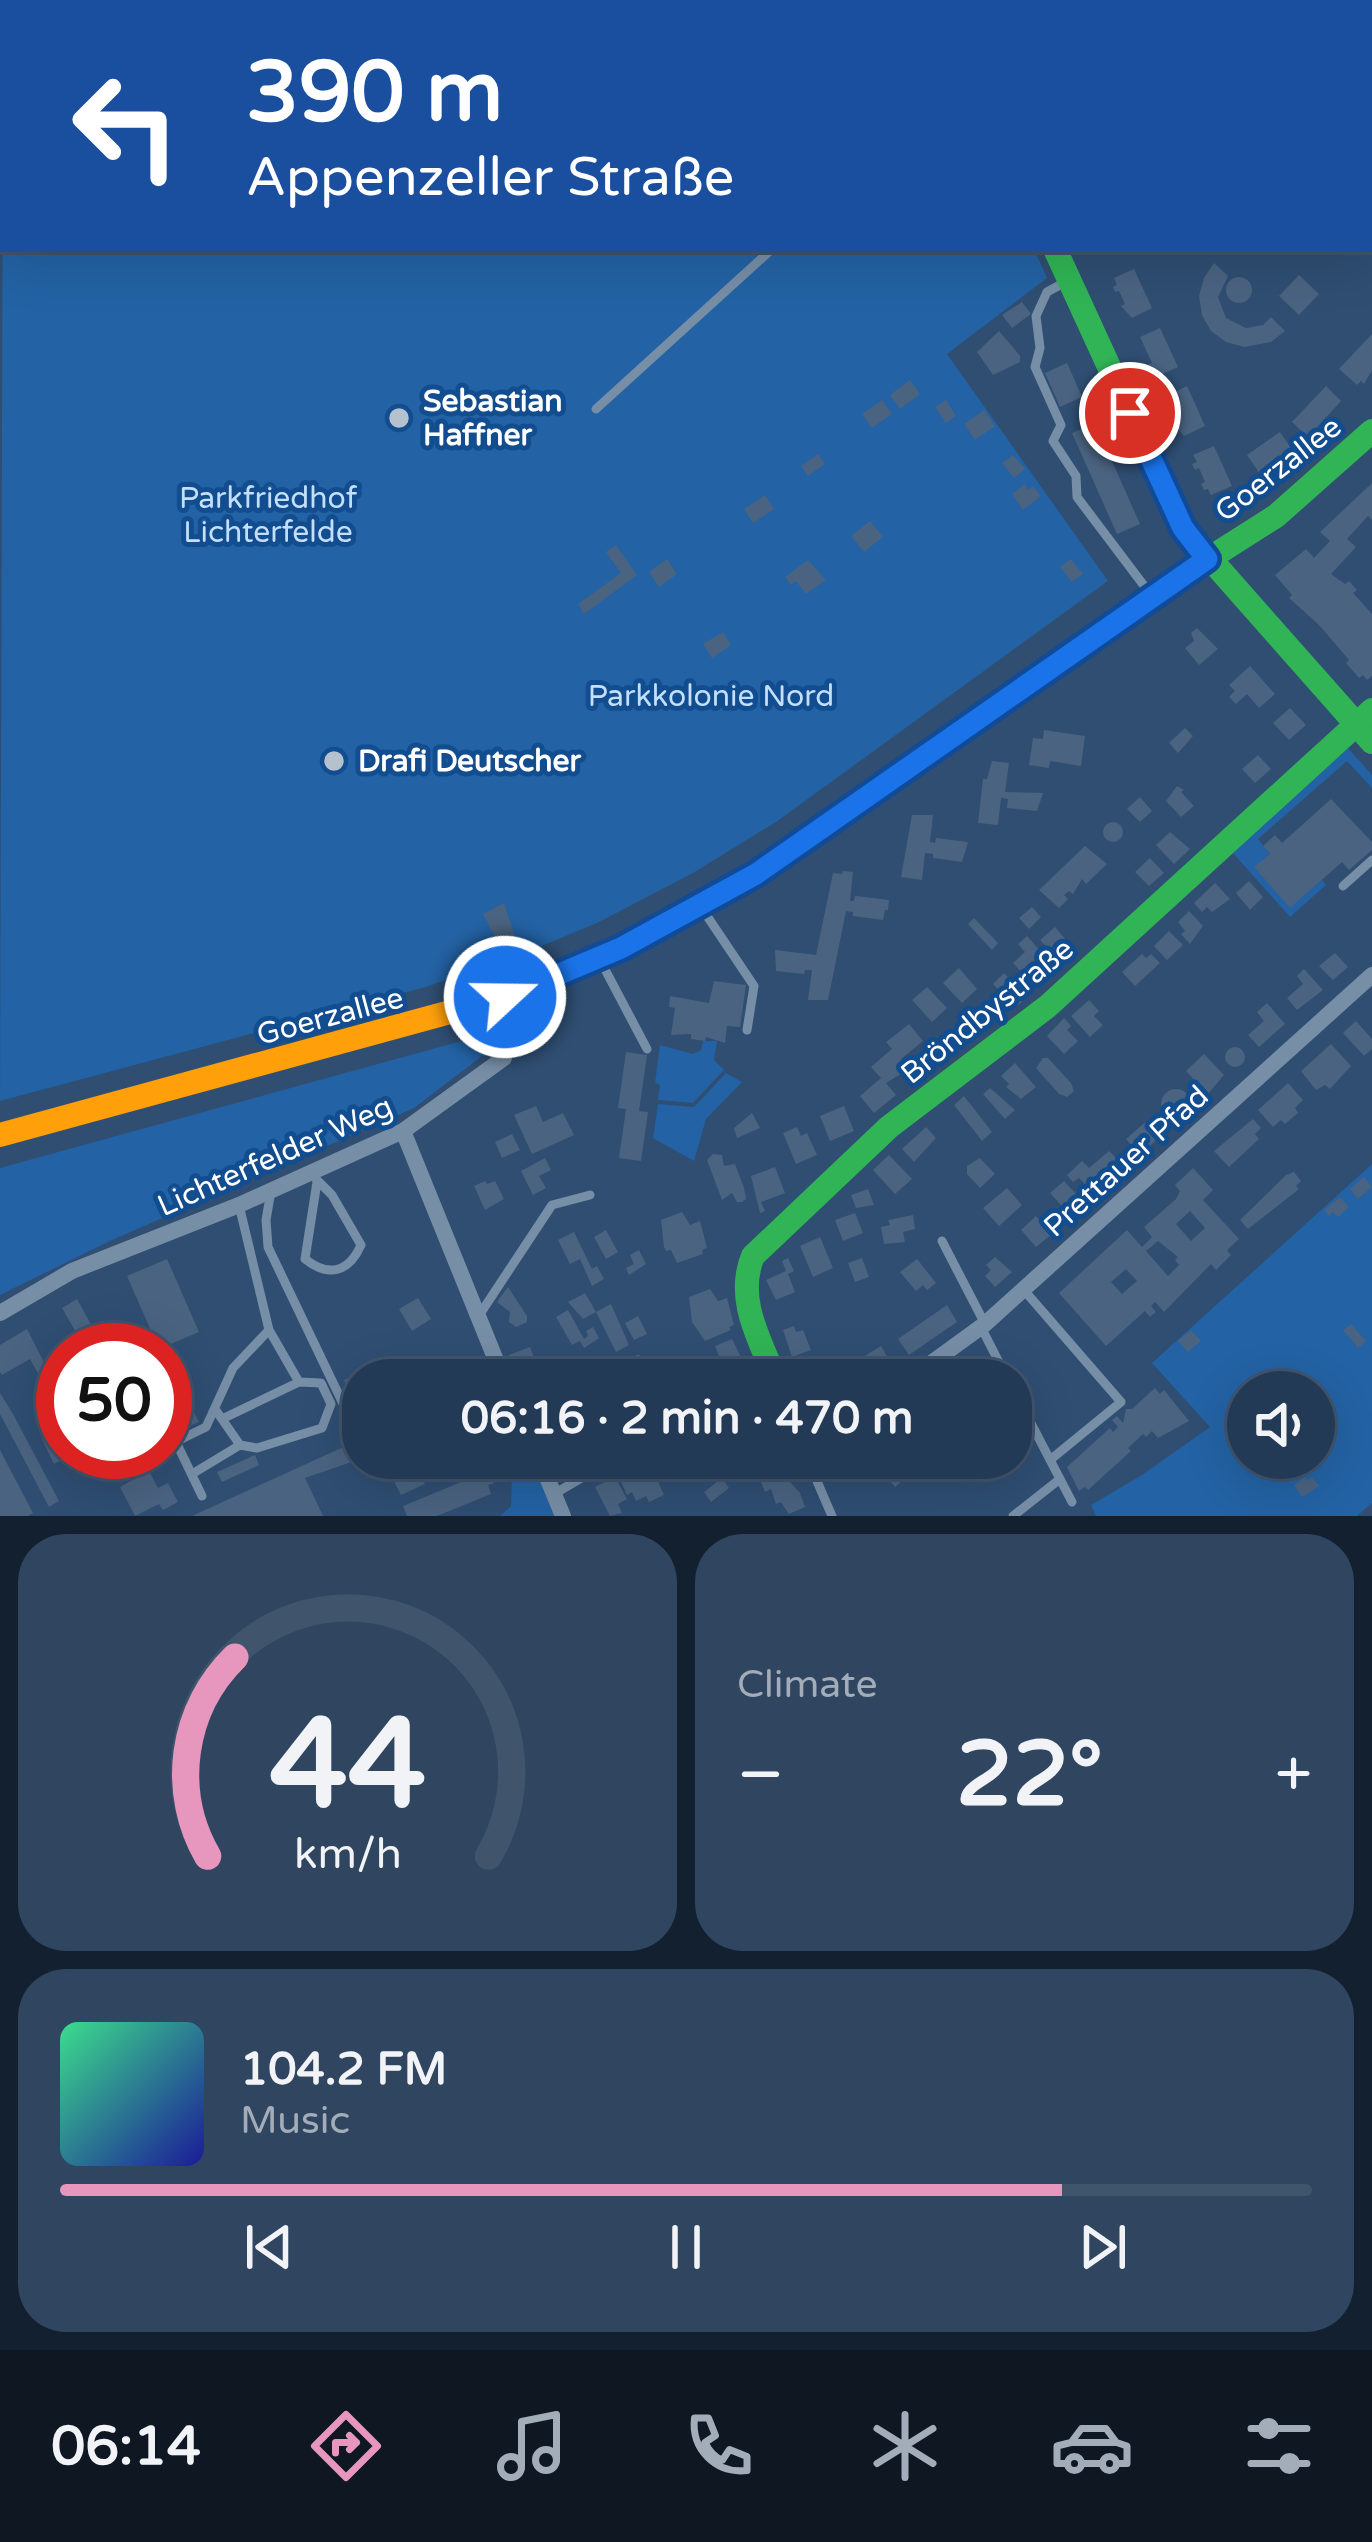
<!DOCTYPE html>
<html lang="en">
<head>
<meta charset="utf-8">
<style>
  :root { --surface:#233a56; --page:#2f4560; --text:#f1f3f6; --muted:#a3adb9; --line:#40546c; --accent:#e797bd }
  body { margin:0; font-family:"Varela Round",sans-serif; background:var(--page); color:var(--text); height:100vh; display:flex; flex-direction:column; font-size:45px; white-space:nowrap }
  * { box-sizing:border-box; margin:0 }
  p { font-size:39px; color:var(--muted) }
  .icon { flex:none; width:66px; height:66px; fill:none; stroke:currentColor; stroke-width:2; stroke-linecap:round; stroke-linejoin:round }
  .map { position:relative; height:1516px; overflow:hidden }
  .drawer { display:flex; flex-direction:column; gap:18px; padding:18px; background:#13202f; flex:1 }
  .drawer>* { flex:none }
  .top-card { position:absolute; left:0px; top:0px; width:1374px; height:252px; box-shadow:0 12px 48px #0002,0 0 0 3px var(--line); background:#1a4fa0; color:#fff; overflow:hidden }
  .buttons { position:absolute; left:1227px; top:1371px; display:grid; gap:24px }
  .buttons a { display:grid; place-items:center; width:108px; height:108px; border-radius:50%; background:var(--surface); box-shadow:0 12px 48px #0002,0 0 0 3px var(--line); font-size:60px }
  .speed { position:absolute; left:36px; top:1323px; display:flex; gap:24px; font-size:60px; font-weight:700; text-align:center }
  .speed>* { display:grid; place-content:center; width:156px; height:156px; border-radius:50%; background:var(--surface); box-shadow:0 12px 48px #0002,0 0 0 3px var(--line); line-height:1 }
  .speed .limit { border:18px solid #d22; background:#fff; color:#111 }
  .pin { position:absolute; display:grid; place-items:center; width:102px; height:102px; color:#fff; margin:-51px; border:6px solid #fff; border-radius:50%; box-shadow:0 3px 12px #0007 }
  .me { position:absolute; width:132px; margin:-66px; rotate:69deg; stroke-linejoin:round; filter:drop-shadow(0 0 9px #0008) }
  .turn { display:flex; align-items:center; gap:42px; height:252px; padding:0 48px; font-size:54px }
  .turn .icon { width:156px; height:156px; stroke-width:2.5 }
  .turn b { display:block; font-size:84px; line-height:102px }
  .big { font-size:90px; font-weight:700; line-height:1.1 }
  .drawer .card { flex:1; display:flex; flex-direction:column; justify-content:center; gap:18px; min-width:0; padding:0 42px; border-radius:48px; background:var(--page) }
  .drawer .dial { align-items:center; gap:0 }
  .dial svg { height:312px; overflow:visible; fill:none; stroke:var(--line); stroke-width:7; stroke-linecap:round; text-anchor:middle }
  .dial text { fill:var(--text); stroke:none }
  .song { display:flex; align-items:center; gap:36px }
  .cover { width:144px; height:144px; border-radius:18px; background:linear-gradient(135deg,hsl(150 70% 55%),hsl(240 70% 35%)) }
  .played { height:12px; border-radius:6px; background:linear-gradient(90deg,var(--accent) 80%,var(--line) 80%) }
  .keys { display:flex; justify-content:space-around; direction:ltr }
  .heat { display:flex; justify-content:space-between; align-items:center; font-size:66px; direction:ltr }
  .drawer .tiles { flex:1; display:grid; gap:18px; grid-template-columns:1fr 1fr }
  .card:last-child { grid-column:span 2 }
  .trip { position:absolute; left:342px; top:1359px; width:690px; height:120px; border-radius:48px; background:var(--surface); box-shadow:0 12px 48px #0002,0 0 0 3px var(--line); font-weight:700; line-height:120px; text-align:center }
  .dock { display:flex; height:192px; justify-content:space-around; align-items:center; background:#0e1722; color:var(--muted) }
  .dock .icon { width:84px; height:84px }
  .dock .current { color:var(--accent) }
  .dock b { font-size:54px; color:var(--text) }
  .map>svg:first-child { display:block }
</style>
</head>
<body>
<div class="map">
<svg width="1372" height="1516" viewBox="0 0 1372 1516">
  <rect width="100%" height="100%" fill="#2f4e72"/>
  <!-- green -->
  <path fill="#2362a4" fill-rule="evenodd" d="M3 87V249H1034L1047 278 947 354 1108 581 776 822 693 873 597 923 508 960 422 988 0 1101Z
    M1347 747 1372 775V788L1347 761 1258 839 1270 854 1255 867 1290 907 1322 880 1326 885 1290 917 1232 852Z
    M498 1031 499 1043 414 1108 112 1240 0 1295V1168Z
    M703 1041H717L714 1060 724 1070 693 1103 658 1100 660 1085 655 1083 660 1045 693 1054 701 1050Z
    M726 1073 742 1082 706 1119 694 1161 653 1138 658 1104 694 1107Z
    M1372 1164V1503L1357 1516H1096L1091 1505 1142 1475 1210 1427 1152 1363ZM1248 1392H1314V1458H1248Z
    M523 1458H532L557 1516H500L511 1506 512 1470Z"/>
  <!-- building -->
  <path fill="#4a6380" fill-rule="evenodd" d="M1214 263 1228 276 1218 297 1226 318 1246 328 1263 325 1271 317 1285 331 1271 342 1244 347 1226 342 1211 331 1202 315 1199 296 1204 278Z
    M1134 269 1152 308 1132 318 1121 306 1125 304 1119 291 1115 292 1113 287 1117 285 1114 278Z
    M1299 275 1319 294 1299 315 1279 296Z
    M1226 290a13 13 0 1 1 26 0a13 13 0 1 1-26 0Z
    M1022 302 1031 314 1012 328 1002 315Z
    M1160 328 1178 367 1158 376 1148 364 1152 363 1140 337Z
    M999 331 1020 356V362L993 375 977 352Z
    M1372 334V370L1364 384 1361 381 1357 385 1339 369Z
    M1067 363 1082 397 1060 407 1045 373Z
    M910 380 920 394 900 409 890 395Z
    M1187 386 1205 426 1184 436 1174 424 1178 422 1172 408 1168 410 1166 404 1169 402 1166 396Z
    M1326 386 1341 401 1308 437 1292 422Z
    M882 400 892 414 872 428 862 414Z
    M946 400 956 416 946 423 935 407Z
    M984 410 995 426 975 440 964 424Z
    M1095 423 1140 524 1117 534 1072 433Z
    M1280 432 1293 451 1288 454 1290 457 1260 474 1247 455Z
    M1214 446 1232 486 1211 495 1208 489 1204 490 1201 484 1205 482 1199 468 1195 470 1192 464 1197 462 1193 455Z
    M818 454 825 464 808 476 801 466Z
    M1013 455 1025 469 1014 478 1002 463Z
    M1372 483V520L1368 516 1347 539 1356 547 1331 574 1345 584 1349 581 1357 590 1353 593 1372 614V676L1367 680 1363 675 1359 678 1346 663 1349 660 1319 625 1289 598 1292 595 1275 575 1306 549 1314 558 1330 541 1320 532Z
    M1025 484 1028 490 1033 486 1041 496 1023 510 1012 494Z
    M765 495 774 509 753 523 744 509Z
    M870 521 883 537 864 552 851 536Z
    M616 545 637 575 584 614 578 604 621 573 606 552Z
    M667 559 677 574 659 587 649 572Z
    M1071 559 1083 574 1072 582 1060 567Z
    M808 560 826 580 806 594 796 581 791 585 785 577Z
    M1197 628 1218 649 1199 665 1185 648 1194 641 1191 633Z
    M723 632 731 645 712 658 703 644Z
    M1250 666 1275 694 1259 708 1247 694 1236 704 1229 697 1235 691 1229 685Z
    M1290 708 1306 725 1289 740 1273 723Z
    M1185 728 1193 736 1178 753 1169 743Z
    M1044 730 1085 736 1081 766 1050 761 1049 768 1029 765 1033 738 1043 739Z
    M1258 755 1271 769 1255 783 1242 769Z
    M992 761 1009 763 1005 792 1043 793 1037 811 1007 808 1008 799 1001 798 998 825 978 823 983 779H987Z
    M1177 786 1184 790 1181 792 1194 806 1181 817 1166 801Z
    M1140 797 1152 811 1140 822 1127 809Z
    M1331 799 1372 842V850L1349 870 1342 862 1290 908 1254 867 1270 854 1263 846 1275 835 1282 843Z
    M912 815H933L930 842 935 843 936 838 968 842 962 862 933 858V854L925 853 922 880 901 877Z
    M1103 832a10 10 0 1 1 20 0a10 10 0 1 1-20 0Z
    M1170 832 1190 849 1174 864 1156 845Z
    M1085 846 1107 864 1086 884 1082 879 1073 894 1069 891 1064 895 1068 899 1059 908 1039 890Z
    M1150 858 1164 873 1149 886 1135 872Z
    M843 871 853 872 850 901H854L855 896 889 900 888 910H885L883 920 853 916V912L846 911 828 1000H808L812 970H805L804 974 776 971 775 950 816 955 833 873 842 874Z
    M1249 881 1263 897 1250 910 1236 893Z
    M1215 883 1230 899 1212 912 1207 907 1202 912 1194 903Z
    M504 903 515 937 499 945 483 914Z
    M1032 907 1041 917 1029 929 1019 918Z
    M1189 911 1203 926 1190 944 1181 934 1185 931 1178 922Z
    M974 918 998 943 992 950 968 924Z
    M1055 927 1072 947 1058 959 1040 940Z
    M1169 931 1183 945 1167 960 1154 946Z
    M1027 936 1051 963 1030 982 1013 963 1025 952 1018 944Z
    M1335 953 1348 967 1333 980 1319 966Z
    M1142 954 1146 958 1151 954 1160 963 1135 986 1122 972Z
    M959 968 977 989 962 1003 943 983Z
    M1304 969 1323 990 1297 1010 1287 998 1303 984 1297 976Z
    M1004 973 1026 998 1015 1008 993 984Z
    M714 981 746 985 740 1027 727 1026 725 1043 706 1037 705 1041 691 1039V1034L671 1035 675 1008 669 1007 670 996 709 1003Z
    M927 987 947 1008 932 1022 912 1000Z
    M1089 1000 1099 1011 1094 1016 1103 1025 1090 1037 1071 1016Z
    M1267 1003 1285 1024 1259 1047 1248 1035 1264 1021 1257 1012Z
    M1064 1018 1071 1026 1067 1030 1078 1041 1064 1054 1047 1036Z
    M1356 1021 1372 1039V1049L1364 1056 1343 1033Z
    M909 1024 923 1041 901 1059 909 1069 886 1083 896 1095 874 1113 860 1096 881 1078 871 1067 892 1049 886 1042Z
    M1331 1044 1351 1066 1330 1089 1325 1085 1316 1090 1301 1071Z
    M1225 1057a10 10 0 1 1 20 0a10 10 0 1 1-20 0Z
    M626 1052 647 1055 639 1111 648 1112 641 1161 619 1158 626 1109 618 1108Z
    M1204 1054 1224 1075 1202 1101 1193 1092 1199 1085 1186 1071Z
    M1043 1058H1048L1071 1083 1074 1091 1067 1097 1059 1094 1036 1068Z
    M1015 1063 1036 1087 1021 1099 1006 1087 1009 1084 1001 1076Z
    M1288 1083 1303 1100 1295 1108 1298 1113 1285 1124 1281 1120 1273 1127 1258 1110Z
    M990 1088 1015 1110 1005 1119 983 1094Z
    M1161 1104a15 15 0 1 1 30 0a15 15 0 1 1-30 0Z
    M964 1096 992 1132 982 1141 954 1105Z
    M536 1106 543 1122 563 1113 574 1135 532 1154 514 1115Z
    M844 1106 854 1131 830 1141 820 1116Z
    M752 1113 760 1128 737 1138 734 1128Z
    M1149 1119 1163 1134 1140 1155 1126 1139Z
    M1253 1119 1261 1128 1255 1134 1259 1139 1229 1167 1214 1151Z
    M797 1127 801 1136 807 1133 817 1155 796 1164 783 1133Z
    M926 1127 936 1138 914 1162 902 1149Z
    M512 1134 520 1150 502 1158 495 1142Z
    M1109 1151 1119 1161 1089 1188 1079 1178 1073 1182 1067 1175 1082 1161 1089 1168Z
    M713 1154 722 1155 724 1166 735 1164 744 1188 746 1199 742 1202H737L732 1193 722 1200 707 1160Z
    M889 1155 912 1179 895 1194 873 1170Z
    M545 1158 551 1170 539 1176 546 1188 533 1195 521 1171Z
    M980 1158 995 1174 980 1188 967 1174V1166Z
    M775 1167 785 1193 761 1202 765 1211 760 1213 751 1176Z
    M1193 1168 1213 1190 1203 1200 1239 1239 1227 1250 1231 1255 1216 1270 1211 1264 1164 1312 1155 1302 1151 1306 1156 1312 1150 1317 1145 1311 1106 1346 1059 1293 1127 1230 1142 1247 1152 1237 1144 1227 1176 1199 1180 1191 1175 1185ZM1190 1211 1205 1228 1191 1241 1176 1224ZM1158 1241 1178 1257 1175 1260 1179 1265 1168 1276 1146 1251ZM1126 1269 1137 1281 1122 1294 1111 1282Z
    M1294 1172 1301 1181 1296 1186 1299 1189 1248 1229 1240 1220 1286 1175Z
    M1364 1177 1372 1187 1358 1199 1350 1189Z
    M485 1181 487 1184 495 1181 504 1199 485 1210 474 1186Z
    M1064 1181 1085 1204 1071 1216 1050 1193Z
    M1007 1188 1022 1205 999 1226 983 1208Z
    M868 1189 874 1205 856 1208 851 1195Z
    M1340 1197 1349 1207 1338 1217 1333 1212 1329 1216 1324 1210Z
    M682 1212 690 1225 700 1221 707 1248 702 1250 703 1254 677 1263 671 1250 666 1251 664 1247 661 1220Z
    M855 1213 863 1233 843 1241 835 1220Z
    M913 1215 915 1229 903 1232 905 1242 884 1244 881 1227 890 1225 888 1220Z
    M1036 1216 1052 1234 1036 1247 1021 1230Z
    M606 1230 618 1252 606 1259 594 1237Z
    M574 1232 592 1269 597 1266 604 1279 592 1286 580 1259 570 1264 558 1240Z
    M820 1237 833 1268 813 1277 800 1246Z
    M639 1250 646 1264 629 1275 626 1268 634 1264 630 1255Z
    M995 1257 1012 1272 995 1287 985 1276 991 1270 986 1265Z
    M788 1258 794 1271 788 1274 795 1292 776 1300 766 1280 786 1271 782 1261Z
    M862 1258 869 1277 855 1282 848 1263Z
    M167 1259 199 1332 159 1349 127 1276Z
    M917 1259 936 1283 927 1290 923 1285 916 1291 900 1272Z
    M508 1287 527 1316V1322L516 1327 509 1322 510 1312 497 1302Z
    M710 1289 718 1301 727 1298 734 1325 729 1327 731 1330 705 1341 692 1322 689 1297Z
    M585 1293 596 1312 583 1319 568 1302Z
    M418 1298 431 1319 412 1331 399 1309Z
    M77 1299 104 1348 100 1350H86L62 1308Z
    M611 1304 629 1345 616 1352 596 1312Z
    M947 1305 957 1322 909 1355 898 1339Z
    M568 1310 584 1339 588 1336 586 1331 593 1327 599 1338 584 1348 580 1341 572 1345 556 1317Z
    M638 1316 647 1334 634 1340 625 1323Z
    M1351 1324 1366 1341 1358 1348 1343 1330Z
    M794 1326 796 1332 803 1330 811 1350 792 1357 783 1330Z
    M27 1329 49 1372 57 1368 63 1378V1418L30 1359 2 1375 0 1372V1345Z
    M1191 1330 1201 1341 1188 1352 1178 1341Z
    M732 1339 748 1371 728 1379 715 1346Z
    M881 1346 892 1365 869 1379 858 1360Z
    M530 1347 537 1366 516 1374 509 1355Z
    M828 1357 843 1380H821L812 1367Z
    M673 1362 680 1376 664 1380 658 1370Z
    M368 1368 374 1380H363V1419L344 1380Z
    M1155 1388 1160 1394 1164 1390 1189 1421 1158 1438 1152 1431 1146 1437 1143 1434 1128 1448 1131 1451 1088 1490 1085 1487 1079 1491 1067 1467 1110 1428 1113 1432 1118 1427 1112 1420 1117 1416 1123 1423 1126 1409H1132Z
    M0 1393 13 1414 59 1501 49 1507 0 1414Z
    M189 1403 199 1422 165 1436V1416Z
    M63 1428V1452H75L54 1464 42 1439Z
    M350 1444 357 1460 305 1478 323 1516H192Z
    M0 1450 33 1513 28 1516H0Z
    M255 1455 259 1465 222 1482 217 1472Z
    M382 1458H412L425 1484 401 1495Z
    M690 1458H714L719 1469 701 1478Z
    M889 1458H896L910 1474 895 1487 879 1468Z
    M787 1463 790 1471 783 1474 800 1493 805 1507 789 1514 781 1502 776 1504 771 1489 765 1492 761 1482 779 1475 776 1467Z
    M651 1466 664 1495 649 1502 646 1496 636 1501 632 1492 627 1495 619 1477Z
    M149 1471 158 1488 168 1483 178 1502 163 1510 159 1504 135 1516 120 1487Z
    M483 1473 494 1483 488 1485 491 1494 437 1516H407L403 1506Z
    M615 1477 627 1499 618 1504 622 1513 610 1516 595 1487Z
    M1305 1477 1307 1480 1312 1477 1319 1486 1302 1497 1294 1485Z
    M722 1478 729 1488 711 1502 704 1492Z"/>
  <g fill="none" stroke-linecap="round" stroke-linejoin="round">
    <!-- lane -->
    <path stroke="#768ea6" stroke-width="9" d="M205 0 206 1
      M1069 280 1047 292 1036 316 1040 348 1035 367 1061 425 1053 441 1076 476 1077 497 1148 591
      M596 409 772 249
      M1343 886 1372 860
      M701 907 754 986 747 1030
      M599 958 647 1049
      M311 1174 332 1195 361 1245C349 1272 329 1278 305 1259L317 1182
      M271 1191 266 1220 268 1247 360 1439
      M942 1241 985 1324
      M1023 1289 1121 1402 1050 1460
      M480 1314 552 1205 590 1195
      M981 1327 1008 1380
      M269 1330 299 1382
      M638 1360 648 1380
      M1011 1385 1072 1502
      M215 1409 240 1445 257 1448 322 1428 331 1404 321 1383 299 1382 222 1419
      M176 1442 202 1496
      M165 1447 206 1427 233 1368 269 1330 239 1205
      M807 1458 832 1516
      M118 1469 154 1452
      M192 1474 240 1445
      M554 1494 615 1458
      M1013 1516 1060 1479"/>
    <!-- street -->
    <path stroke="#768ea6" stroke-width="16" d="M1014 0 1017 3
      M917 3 920 0
      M1371 120H1372
      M403 1131 504 1380
      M0 1313 72 1271 239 1205 403 1131 504 1058 512 1027 500 998
      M908 1380 985 1324 1372 975
      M539 1458 563 1516"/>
    <!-- fast -->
    <path stroke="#30b455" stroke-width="24" d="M691 0 707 3
      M250 3 261 0
      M0 71 3 70
      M1055 249 1183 528 1372 742
      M633 941 701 907 819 831 1147 598 1276 516 1372 431
      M776 1380C760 1340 735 1299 753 1256L889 1127 1048 1006 1372 710"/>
    <!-- slow -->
    <path stroke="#ff9f0a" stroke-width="24" d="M0 1135 505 997 633 941"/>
  </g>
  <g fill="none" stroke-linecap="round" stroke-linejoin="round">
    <defs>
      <path id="route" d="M505 997 621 948 756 874 1207 559 1183 528 1130 413"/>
    </defs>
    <!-- route casing -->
    <use href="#route" stroke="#114b97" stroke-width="30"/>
    <!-- route -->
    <use href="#route" stroke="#1a73e8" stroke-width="21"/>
  </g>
  <!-- markers -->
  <g fill="#b6c1ce" stroke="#124d8f" stroke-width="4.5">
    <circle cx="399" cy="418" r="12"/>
    <circle cx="334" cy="761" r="12"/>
  </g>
  <g text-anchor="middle" stroke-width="10" stroke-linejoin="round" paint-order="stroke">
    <!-- poi labels -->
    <g font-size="30" font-weight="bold" fill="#fff" stroke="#124d8f" text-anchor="start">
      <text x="423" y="411">Sebastian<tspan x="423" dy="34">Haffner</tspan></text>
      <text x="358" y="771">Drafi Deutscher</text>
    </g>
    <!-- street labels -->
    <g font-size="30" fill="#fff" stroke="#124d8f">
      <text transform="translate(1278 469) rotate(-38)" y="10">Goerzallee</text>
      <text transform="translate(987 1011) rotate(-39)" y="10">Bröndbystraße</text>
      <text transform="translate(330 1016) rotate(-15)" y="10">Goerzallee</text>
      <text transform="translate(275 1156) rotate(-24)" y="10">Lichterfelder Weg</text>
      <text transform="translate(1126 1161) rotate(-42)" y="10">Prettauer Pfad</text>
    </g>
    <!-- park labels -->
    <g font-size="30" fill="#c4dffd" stroke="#124d8f">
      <text x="268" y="508">Parkfriedhof<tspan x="268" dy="34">Lichterfelde</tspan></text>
      <text x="711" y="706">Parkkolonie Nord</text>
    </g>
  </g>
</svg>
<div class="buttons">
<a><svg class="icon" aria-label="sound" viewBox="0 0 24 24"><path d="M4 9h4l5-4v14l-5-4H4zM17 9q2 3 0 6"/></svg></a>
</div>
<div class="speed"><div class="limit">50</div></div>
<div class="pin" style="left:1130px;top:413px;background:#d93025"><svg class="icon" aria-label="arrive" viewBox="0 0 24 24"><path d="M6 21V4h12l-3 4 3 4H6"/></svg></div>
<svg class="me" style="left:505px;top:997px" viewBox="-20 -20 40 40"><circle r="17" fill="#1a73e8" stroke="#fff" stroke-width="3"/><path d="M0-11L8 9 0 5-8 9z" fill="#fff"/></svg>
<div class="trip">06:16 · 2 min · 470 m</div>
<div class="top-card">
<div class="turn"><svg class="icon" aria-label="left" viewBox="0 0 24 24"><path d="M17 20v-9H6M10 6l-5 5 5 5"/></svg><div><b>390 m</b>Appenzeller Straße</div></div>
</div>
</div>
<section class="drawer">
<div class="tiles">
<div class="card dial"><svg viewBox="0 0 100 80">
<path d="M14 69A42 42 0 1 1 86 69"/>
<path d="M14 69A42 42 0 0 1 21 18" stroke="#e797bd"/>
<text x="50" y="56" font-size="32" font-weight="700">44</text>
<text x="50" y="72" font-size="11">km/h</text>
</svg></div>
<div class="card"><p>Climate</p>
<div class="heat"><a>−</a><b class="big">22°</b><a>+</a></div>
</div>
<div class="card">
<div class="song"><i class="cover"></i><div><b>104.2 FM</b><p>Music</p></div></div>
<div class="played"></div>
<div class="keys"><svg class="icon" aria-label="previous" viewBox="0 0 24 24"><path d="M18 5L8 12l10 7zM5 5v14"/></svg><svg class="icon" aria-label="pause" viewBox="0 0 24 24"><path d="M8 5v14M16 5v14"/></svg><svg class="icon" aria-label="next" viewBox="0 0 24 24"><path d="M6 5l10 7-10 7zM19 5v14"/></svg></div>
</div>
</div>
</section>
<nav class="dock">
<b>06:14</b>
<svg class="icon current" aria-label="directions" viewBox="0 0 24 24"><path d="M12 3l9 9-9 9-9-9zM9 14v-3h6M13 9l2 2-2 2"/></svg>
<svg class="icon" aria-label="music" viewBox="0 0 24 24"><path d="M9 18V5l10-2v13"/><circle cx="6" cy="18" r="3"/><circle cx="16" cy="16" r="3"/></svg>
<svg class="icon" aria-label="phone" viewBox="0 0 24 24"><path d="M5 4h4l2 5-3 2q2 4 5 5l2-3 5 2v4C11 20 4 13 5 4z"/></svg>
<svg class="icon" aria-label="climate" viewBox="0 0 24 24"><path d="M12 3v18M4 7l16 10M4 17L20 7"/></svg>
<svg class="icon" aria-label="car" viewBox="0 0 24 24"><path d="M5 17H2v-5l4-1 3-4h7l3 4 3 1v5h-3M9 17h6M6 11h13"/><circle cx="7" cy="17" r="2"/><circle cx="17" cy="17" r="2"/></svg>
<svg class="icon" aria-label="filters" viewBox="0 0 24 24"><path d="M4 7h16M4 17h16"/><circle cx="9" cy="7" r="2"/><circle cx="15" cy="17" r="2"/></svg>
</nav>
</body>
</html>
